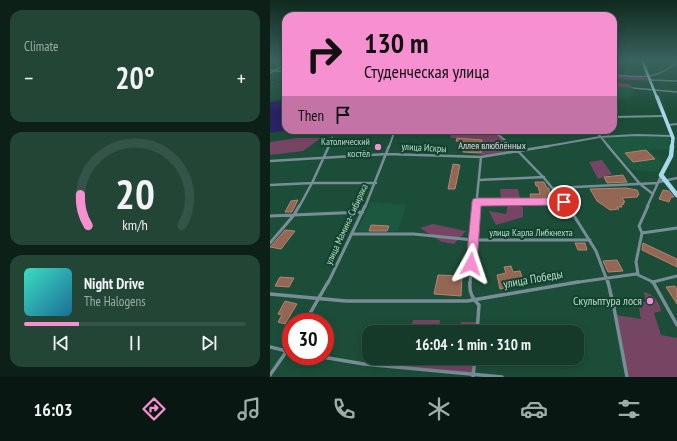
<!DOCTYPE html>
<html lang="en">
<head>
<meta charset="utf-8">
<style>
  :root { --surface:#153a2a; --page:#224536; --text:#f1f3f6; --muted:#9dada8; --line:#345447; --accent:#f690d0 }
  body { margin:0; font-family:"PT Sans Narrow",sans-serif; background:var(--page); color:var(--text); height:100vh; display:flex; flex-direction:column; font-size:15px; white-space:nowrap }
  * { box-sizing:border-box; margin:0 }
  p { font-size:13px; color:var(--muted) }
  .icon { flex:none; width:22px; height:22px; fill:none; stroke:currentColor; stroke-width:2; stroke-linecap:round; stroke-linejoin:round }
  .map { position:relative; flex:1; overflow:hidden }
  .details { display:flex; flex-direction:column; gap:10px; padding:10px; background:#0c2017; width:270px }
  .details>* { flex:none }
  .hud { position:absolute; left:12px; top:12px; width:335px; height:122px; border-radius:12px; box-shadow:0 2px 10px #0003,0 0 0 1px var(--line); background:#f690d0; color:#111; overflow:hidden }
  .speed { position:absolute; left:12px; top:313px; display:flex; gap:8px; font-size:20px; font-weight:700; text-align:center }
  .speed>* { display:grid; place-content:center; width:52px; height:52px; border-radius:50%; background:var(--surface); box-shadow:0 2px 10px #0003,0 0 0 1px var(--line); line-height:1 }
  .speed .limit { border:6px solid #d22; background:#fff; color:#111 }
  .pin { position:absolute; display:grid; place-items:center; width:34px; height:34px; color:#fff; margin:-17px; border:2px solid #fff; border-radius:50%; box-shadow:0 1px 4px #0007 }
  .me { position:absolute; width:44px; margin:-22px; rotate:5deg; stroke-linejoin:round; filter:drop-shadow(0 0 3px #0008) }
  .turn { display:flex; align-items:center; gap:14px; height:84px; padding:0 16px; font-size:18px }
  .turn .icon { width:52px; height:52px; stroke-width:2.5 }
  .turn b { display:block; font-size:28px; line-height:34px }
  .then { display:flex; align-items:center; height:38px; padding:0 16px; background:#0003; gap:8px; font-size:15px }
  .big { font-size:30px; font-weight:700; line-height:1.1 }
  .details .tile { flex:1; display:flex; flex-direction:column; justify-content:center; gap:6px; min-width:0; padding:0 14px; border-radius:12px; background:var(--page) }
  .details .dial { align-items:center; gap:0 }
  .dial svg { height:104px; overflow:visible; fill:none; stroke:var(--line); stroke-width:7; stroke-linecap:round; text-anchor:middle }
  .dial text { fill:var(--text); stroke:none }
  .song { display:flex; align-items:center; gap:12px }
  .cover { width:48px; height:48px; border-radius:6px; background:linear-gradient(135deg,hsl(170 70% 55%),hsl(200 70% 35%)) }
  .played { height:4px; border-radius:2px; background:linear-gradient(90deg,var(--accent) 25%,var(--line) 25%) }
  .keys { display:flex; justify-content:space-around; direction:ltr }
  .heat { display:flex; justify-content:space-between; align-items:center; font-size:22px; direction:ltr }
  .trip { position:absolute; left:92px; top:325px; width:222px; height:40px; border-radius:12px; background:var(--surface); box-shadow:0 2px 10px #0003,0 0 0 1px var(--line); font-weight:700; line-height:40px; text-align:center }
  .dock { display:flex; height:64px; justify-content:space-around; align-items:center; background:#081711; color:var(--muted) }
  .dock .icon { width:28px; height:28px }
  .dock .on { color:var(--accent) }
  .dock b { font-size:18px; color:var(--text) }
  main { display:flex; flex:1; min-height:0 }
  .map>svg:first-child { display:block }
</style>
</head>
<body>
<main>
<section class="details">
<div class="tile"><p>Climate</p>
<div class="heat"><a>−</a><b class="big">20°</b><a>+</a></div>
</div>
<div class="tile dial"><svg viewBox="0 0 100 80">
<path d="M14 69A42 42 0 1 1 86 69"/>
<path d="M14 69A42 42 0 0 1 8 45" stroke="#f690d0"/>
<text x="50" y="56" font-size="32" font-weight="700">20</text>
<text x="50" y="72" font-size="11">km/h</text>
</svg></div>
<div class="tile">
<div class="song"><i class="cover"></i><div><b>Night Drive</b><p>The Halogens</p></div></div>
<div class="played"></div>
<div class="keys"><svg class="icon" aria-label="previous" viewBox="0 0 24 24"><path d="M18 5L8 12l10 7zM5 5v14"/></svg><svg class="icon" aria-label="pause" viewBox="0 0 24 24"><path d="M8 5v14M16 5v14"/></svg><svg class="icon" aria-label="next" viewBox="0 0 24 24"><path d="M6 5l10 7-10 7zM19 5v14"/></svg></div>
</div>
</section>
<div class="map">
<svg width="407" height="377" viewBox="0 0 407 377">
  <rect width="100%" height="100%" fill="#1c4d38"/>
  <!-- built -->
  <path fill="#1c5840" d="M343 88H361L365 95H359L362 98 343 99Z
    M366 136 399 137 400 149 379 150 392 163 388 172 362 170 333 138Z
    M101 202 136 205 128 231H87Z"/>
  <!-- green -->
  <path fill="#764563" d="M343 75 378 77 380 81 346 79 347 82 361 85 363 88 343 87Z
    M173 130 198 131 222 130 249 151 211 157 212 140 180 138 181 136Z
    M27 138H51L33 151 0 155V142Z
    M332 160 342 174 328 179 319 162Z
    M230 189H248L250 199H231Z
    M238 203 253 207V217L226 225 219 211 236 214Z
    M163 224 196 231 184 244 172 242 150 228Z
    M374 292C383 294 390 302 391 311L384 313 391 335 407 338V377H357L346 315 371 319 369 308H372L371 302H376Z
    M143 320H170L169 332H140Z
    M191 322H209L207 332H190Z
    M137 358H205L204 373 136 368Z"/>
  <!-- water -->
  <path fill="#2a2265" d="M16 99V130H18L0 133V102Z"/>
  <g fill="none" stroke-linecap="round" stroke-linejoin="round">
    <!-- stream -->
    <path stroke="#2a2265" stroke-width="1" d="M0 80 16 84"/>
  </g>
  <!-- building -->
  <path fill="#946654" stroke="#b48472" d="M187 138 212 140 211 153 193 152 194 142 186 141Z
    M376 150 385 159 363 162 355 153Z
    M183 164 190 165 185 189H178Z
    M353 175 357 182 337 183 334 177Z
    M265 182H274L277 188H279L280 199H261L260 194H270L268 186H266Z
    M356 188 367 190 369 194 367 197 352 198 355 202H353L354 204 351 205 352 207H347L349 209 340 210 327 201 320 189Z
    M393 190 399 191 404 197H401L399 202 389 199Z
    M28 200 22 212H15L21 201Z
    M101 225 119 226 117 231H99Z
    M15 230 25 231 11 249 0 247Z
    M305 243H315L317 250H308Z
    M373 243 407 259V267L372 250Z
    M347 260 353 271 338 272 333 261Z
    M241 266 243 272 250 271 254 284 230 289 227 275 236 273 234 267Z
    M168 275 192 276 191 296 164 294Z
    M10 277 24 278 19 287 5 286Z
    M405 286 407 289V304L396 287Z
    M15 301 27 304 15 324 8 322 12 315 8 314Z"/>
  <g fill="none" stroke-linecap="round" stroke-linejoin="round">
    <!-- street-far4 -->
    <path stroke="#778e97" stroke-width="1.5" d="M343 60 373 61
      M0 70 16 72
      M0 73 16 64
      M343 75C369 77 388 81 407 61
      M380 80 407 81
      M363 88 407 92"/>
    <!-- street-far3 -->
    <path stroke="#778e97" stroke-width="2" d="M343 117 394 116
      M398 125 407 124
      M222 130 244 147
      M325 130 339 147
      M58 147 62 138
      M119 147 125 130
      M273 147 330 137 366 135 402 136"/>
    <!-- street-far2 -->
    <path stroke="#778e97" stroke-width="2.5" d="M243 146 274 178 298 207
      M338 146 370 184 383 194
      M0 161 117 154 211 157 279 146
      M209 180 274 177
      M389 182 407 178
      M0 185 42 183H106
      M285 188 388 183
      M207 202H294
      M29 207 42 183 59 146
      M95 207 119 146
      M206 207 211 157
      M377 207 391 176"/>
    <!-- street-far1 -->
    <path stroke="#778e97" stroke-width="3" d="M298 206 326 251 338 283
      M0 216 93 212
      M372 233 407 228
      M83 234H144L203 240H320
      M0 243 24 215 29 206
      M368 274 366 262 372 233 369 226 378 206
      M58 283 95 206
      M200 283 207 206
      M302 283 366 274 383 282 407 276"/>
    <!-- street -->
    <path stroke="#778e97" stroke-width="3.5" d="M200 282C199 292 202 298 209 305L207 332
      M338 282 344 308 357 377
      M382 282H384
      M383 282 407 325
      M0 294 76 301H197L308 282
      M35 322 58 282
      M0 347 21 352
      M46 356 94 364 232 377
      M0 375 21 345
      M203 377 205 358"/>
    <!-- primary-far2 -->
    <path stroke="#a8d8e9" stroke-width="2.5" d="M372 60 387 98"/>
    <!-- primary-far1 -->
    <path stroke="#a8d8e9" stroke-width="3.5" d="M387 97 403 138 402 147"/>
    <!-- primary -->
    <path stroke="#a8d8e9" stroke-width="4.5" d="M402 146 401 156 391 175 407 195"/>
  </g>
  <!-- sky -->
  <linearGradient id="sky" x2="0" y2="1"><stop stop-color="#0f2a1f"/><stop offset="0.54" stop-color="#3a625e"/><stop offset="1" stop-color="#3a625e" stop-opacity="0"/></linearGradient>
  <rect width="407" height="112" fill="url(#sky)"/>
  <!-- route -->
  <path fill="#f690d0" stroke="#a05e87" d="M207 198H294L297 199 298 202 297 204 294 205 211 206 207 264 205 268 201 270 197 268 196 264 202 202 203 199Z"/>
  <!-- markers -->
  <g fill="#f690d0" stroke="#0f432e" stroke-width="1.5">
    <circle cx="108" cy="147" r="4"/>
    <circle cx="380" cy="301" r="4"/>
  </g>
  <g text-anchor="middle" stroke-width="4" stroke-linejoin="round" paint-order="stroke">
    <!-- poi labels -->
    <g font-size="10" fill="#c0d9cc" stroke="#0f432e" text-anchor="end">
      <text x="100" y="145">Католический<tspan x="100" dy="12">костёл</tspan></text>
    </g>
    <!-- park labels -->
    <g font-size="10" fill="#f5cbe4" stroke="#0f432e">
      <text x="222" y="149">Аллея влюблённых</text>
    </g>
    <!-- street labels -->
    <g font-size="10" fill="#c0d9cc" stroke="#0f432e">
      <text transform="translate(154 147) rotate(3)" y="4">улица Искры</text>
      <text transform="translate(76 224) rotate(-65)" y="4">улица Мамина-Сибиряка</text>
      <text x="261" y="236">улица Карла Либкнехта</text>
    </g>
    <!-- near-street labels -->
    <g font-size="12" fill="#c0d9cc" stroke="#0f432e">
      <text transform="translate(263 279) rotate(-10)" y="4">улица Победы</text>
    </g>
    <!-- near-poi labels -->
    <g font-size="12" fill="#c0d9cc" stroke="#0f432e" text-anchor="end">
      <text x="372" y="305">Скульптура лося</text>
    </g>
  </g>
</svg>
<div class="speed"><div class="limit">30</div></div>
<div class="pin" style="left:294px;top:202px;background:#d93025"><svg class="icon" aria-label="arrive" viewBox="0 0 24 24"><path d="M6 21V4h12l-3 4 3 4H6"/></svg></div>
<svg class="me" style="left:201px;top:264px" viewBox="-20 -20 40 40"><path d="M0-17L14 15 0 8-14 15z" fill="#f690d0" stroke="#fff" stroke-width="4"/></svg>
<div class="trip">16:04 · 1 min · 310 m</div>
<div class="hud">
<div class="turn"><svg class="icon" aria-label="right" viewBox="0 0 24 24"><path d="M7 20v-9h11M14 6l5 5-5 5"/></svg><div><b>130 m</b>Студенческая улица</div></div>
<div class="then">Then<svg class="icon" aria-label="arrive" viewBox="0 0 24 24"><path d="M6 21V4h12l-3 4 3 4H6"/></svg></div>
</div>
</div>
</main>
<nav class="dock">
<b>16:03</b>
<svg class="icon on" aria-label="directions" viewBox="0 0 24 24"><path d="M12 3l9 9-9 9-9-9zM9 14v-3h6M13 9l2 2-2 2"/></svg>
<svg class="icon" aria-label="music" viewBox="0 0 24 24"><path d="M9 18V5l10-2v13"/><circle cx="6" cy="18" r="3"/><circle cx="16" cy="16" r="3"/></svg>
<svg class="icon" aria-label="phone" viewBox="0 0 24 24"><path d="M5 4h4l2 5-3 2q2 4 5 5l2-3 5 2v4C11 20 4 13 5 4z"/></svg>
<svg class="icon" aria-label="climate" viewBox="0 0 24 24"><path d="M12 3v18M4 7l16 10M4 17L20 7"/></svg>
<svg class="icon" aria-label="car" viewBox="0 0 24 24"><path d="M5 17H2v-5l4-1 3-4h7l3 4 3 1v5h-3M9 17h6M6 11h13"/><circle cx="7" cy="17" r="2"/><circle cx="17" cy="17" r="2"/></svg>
<svg class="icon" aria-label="filters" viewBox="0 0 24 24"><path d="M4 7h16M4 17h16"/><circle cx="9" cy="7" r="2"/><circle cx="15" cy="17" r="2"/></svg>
</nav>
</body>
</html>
